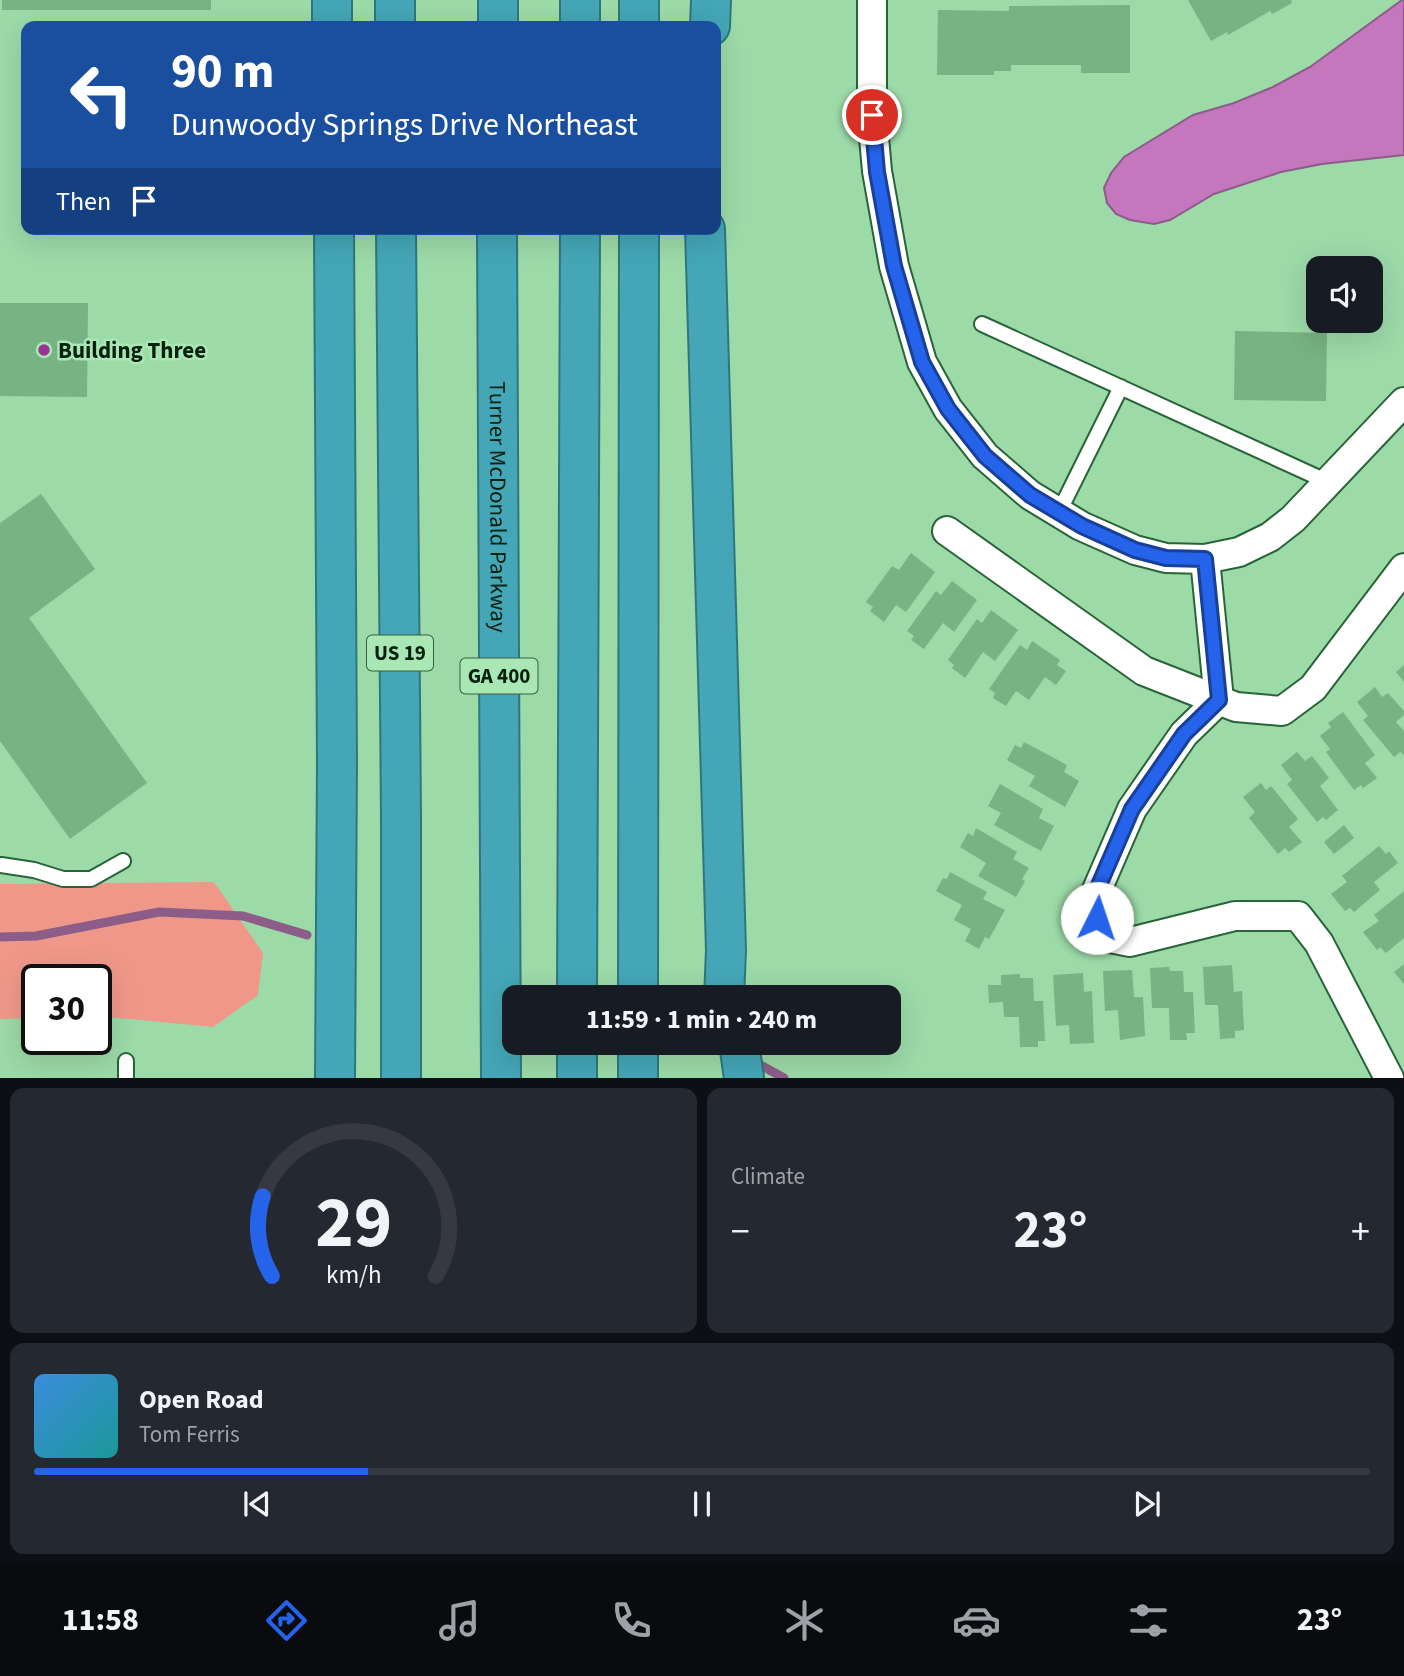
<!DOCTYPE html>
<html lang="en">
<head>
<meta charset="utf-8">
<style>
  :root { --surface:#171b24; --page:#242831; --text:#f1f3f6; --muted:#9ea1a6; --line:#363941; --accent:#2563eb }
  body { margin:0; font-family:"Source Sans 3",sans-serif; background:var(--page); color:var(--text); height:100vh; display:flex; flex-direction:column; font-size:26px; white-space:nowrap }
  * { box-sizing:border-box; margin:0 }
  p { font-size:23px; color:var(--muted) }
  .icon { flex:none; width:38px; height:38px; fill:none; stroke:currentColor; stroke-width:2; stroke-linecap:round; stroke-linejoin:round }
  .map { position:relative; height:1078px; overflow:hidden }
  .panel { display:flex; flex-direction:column; gap:10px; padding:10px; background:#0d0f14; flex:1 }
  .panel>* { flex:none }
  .guide { position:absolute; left:21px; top:21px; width:700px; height:214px; border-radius:14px; box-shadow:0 7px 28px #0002; background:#1a4fa0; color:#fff; overflow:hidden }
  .fabs { position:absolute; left:1306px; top:256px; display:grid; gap:14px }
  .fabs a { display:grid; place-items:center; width:77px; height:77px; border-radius:14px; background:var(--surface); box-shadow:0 7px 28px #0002; font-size:35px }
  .speed { position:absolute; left:21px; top:964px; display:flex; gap:14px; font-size:35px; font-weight:700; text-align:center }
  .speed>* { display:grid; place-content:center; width:91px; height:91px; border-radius:50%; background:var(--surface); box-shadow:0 7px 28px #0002; line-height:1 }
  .speed .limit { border:4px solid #111; border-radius:10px; background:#fff; color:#111 }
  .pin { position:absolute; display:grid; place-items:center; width:60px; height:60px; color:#fff; margin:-30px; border:4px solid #fff; border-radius:50%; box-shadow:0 2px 7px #0007 }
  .me { position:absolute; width:77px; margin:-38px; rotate:4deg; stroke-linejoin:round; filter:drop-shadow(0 0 5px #0008) }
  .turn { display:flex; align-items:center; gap:24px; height:147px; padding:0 35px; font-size:32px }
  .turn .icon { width:91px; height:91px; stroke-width:2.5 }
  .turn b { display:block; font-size:49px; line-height:60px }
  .then { display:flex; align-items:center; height:66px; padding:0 35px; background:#0003; gap:14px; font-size:26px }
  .big { font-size:52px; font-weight:700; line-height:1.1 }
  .panel .widget { flex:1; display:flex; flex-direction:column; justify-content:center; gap:10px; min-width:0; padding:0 24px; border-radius:14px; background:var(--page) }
  .panel .dial { align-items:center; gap:0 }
  .dial svg { height:182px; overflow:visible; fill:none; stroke:var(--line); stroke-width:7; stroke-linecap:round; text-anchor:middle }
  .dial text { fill:var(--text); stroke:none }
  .song { display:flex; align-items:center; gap:21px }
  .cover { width:84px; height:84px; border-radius:10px; background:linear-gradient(135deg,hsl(210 70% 55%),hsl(180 70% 35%)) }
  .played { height:7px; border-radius:4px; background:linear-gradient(90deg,var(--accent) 25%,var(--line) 25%) }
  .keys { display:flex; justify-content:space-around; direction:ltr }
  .heat { display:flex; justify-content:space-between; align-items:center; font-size:38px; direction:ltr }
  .panel .tiles { flex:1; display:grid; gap:10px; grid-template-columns:1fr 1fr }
  .widget:last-child { grid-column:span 2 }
  .trip { position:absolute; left:502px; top:985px; width:399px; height:70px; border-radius:14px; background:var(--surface); box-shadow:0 7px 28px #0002; font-weight:700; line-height:70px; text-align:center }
  .dock { display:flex; height:112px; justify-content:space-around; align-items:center; background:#090b0e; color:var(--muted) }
  .dock .icon { width:49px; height:49px }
  .dock .selected { color:var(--accent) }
  .dock b { font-size:32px; color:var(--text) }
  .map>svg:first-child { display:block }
</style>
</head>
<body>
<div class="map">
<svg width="1404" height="1078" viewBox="0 0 1404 1078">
  <rect width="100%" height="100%" fill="#9cdaa8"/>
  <!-- green -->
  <path fill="#ef9889" d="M214 882 263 953 258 995 213 1027 109 1017H96V980H37V1018L0 1019V884Z"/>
  <!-- water -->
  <path fill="#c477bd" stroke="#8c5d89" stroke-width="2" d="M1402 0H1404V155L1322 164 1281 172 1214 194 1170 220 1154 224 1130 220 1116 214 1107 203 1104 188 1111 173 1124 157 1193 115 1234 103 1273 87 1310 67Z"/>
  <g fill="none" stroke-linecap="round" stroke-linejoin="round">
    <!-- stream -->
    <path stroke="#8c5d89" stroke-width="9" d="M0 937 36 936 159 912 243 916 307 935
      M755 1062 784 1078"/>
  </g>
  <!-- building -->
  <path fill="#77b383" d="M2 0H211V10H2Z
    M1188 0H1291L1292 3 1272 14 1270 11 1228 35 1227 32 1211 41Z
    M1130 5V73H1081V65H1011V71H994V75H937L938 10 1009 11V6Z
    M0 303H88L87 397 0 396Z
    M1235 331 1327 333 1326 401 1234 400Z
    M41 494 95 569 29 618 147 783 70 839 0 741V523Z
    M911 553 935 572 906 612 896 605 884 622 870 611 873 607 866 602 892 566 899 570Z
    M952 581 977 600 954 632 943 623 924 649 911 640 914 636 907 631 936 591 941 595Z
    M991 610 1018 630 995 661 983 652 965 678 952 668 954 665 948 660 977 619 982 623Z
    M1032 641 1060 660 1057 665 1066 671 1056 685 1045 677 1029 700 1016 691 1006 706 993 698 995 693 989 689 1020 645 1027 650Z
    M1404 665V682L1396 672Z
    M1375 687 1382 697 1388 693 1404 711V715L1396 722 1404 731V755L1400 752 1394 757 1363 720 1368 716 1357 702Z
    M1343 712 1375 755 1365 763 1377 778 1363 788 1361 785 1354 790 1326 752 1330 749 1320 736 1331 727 1328 723Z
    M1024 742 1067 765 1064 772 1079 781 1065 807 1029 786 1035 776 1007 760 1015 745 1021 748Z
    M1297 752 1305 761 1312 756 1329 778 1320 786 1338 810 1326 820 1323 817 1317 822 1287 784 1292 780 1281 765Z
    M1261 783 1266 790 1271 786 1298 819 1289 827 1302 842 1289 852 1285 848 1278 854 1249 818 1255 812 1243 797Z
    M1000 784 1043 809 1039 818 1054 826 1041 851 994 825 1001 813 988 806Z
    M1344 825 1354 838 1334 854 1324 842Z
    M976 828 1017 852 1013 859 1029 868 1022 879 1025 881 1016 897 978 876 986 863 960 847 968 833 973 836Z
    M1379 846 1386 854 1389 851 1398 863 1374 882 1380 890 1354 912 1350 908 1345 911 1331 894 1347 882 1342 876Z
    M950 872 987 892 983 899 1005 910 989 939 985 937 979 949 965 941 971 929 954 920 962 905 936 891 943 878 947 879Z
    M1404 891V938L1386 953 1380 947 1377 950 1363 932 1379 921 1374 915Z
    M1404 964V984L1394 972Z
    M1232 965 1234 992 1242 991 1244 1030 1235 1031V1038L1220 1039 1218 1005H1205L1203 967Z
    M1169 967 1170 971H1183L1184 992H1193L1195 1033H1186L1187 1040H1170L1169 1008H1152L1150 968Z
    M1132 970 1134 997H1143L1145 1036 1120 1040 1118 1010 1105 1011 1103 971Z
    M1083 973 1084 992 1092 991 1094 1043 1070 1044 1069 1025 1056 1026 1053 975Z
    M1020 974V978H1033L1034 1001H1043L1045 1041H1038V1047H1020L1019 1017H1004L1003 1002 989 1003 988 985H1001V975Z"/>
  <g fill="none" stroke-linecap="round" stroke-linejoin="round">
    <defs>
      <path id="lane" d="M982 324 1328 482
        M1059 512 1121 387
        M1 865 34 870 63 879H91L123 861
        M126 1061V1078"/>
      <path id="street" d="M872 0V115L877 171 894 266 922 362 948 409 985 456 1030 495 1081 526 1135 550 1166 558 1205 559 1239 552 1270 537 1293 519 1404 402
        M947 531 1144 671 1236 707 1282 711 1313 688 1404 568
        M1205 559 1219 700 1184 734 1132 809 1093 899 1100 936 1130 942 1235 916H1298L1319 943 1389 1078"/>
      <g id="highway">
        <path d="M332 0V26"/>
        <path d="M395 0V26"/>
        <path d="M580 0V26"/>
        <path d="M498 26V0"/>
        <path d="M639 26V0"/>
        <path d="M710 26 711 0"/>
        <path d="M334 229 337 762 335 1078"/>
        <path d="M396 229 401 818V1078"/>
        <path id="s1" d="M497 229 501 1078"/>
        <path d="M705 229 726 950 724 998"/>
        <path d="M577 998 580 229"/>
        <path d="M638 998 639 229"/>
        <path d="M739 1043 744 1078"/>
        <path d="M577 1078V1043"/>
        <path d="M638 1078V1043"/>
      </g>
    </defs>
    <!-- lane casing -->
    <use href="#lane" stroke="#286438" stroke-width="18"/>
    <!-- street casing -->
    <use href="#street" stroke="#286438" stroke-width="32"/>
    <!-- highway casing -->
    <use href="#highway" stroke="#2f777c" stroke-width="42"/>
    <!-- lane -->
    <use href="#lane" stroke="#fff" stroke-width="14"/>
    <!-- street -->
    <use href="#street" stroke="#fff" stroke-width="28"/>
    <!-- highway -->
    <use href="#highway" stroke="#44a6b6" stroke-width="38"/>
  </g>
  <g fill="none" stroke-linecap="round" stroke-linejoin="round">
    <defs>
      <path id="route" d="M872 115 877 172 894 266 922 362 948 409 985 456 1030 495 1082 526 1135 550 1166 558 1205 559 1219 700 1184 734 1132 809 1093 899 1097 918"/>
    </defs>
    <!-- route casing -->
    <use href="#route" stroke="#184099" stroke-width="18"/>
    <!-- route -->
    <use href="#route" stroke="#2563eb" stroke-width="12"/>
  </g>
  <!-- markers -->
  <circle fill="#9b3396" stroke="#a9e7b5" stroke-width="2.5" cx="44" cy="350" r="7"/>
  <g text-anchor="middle" stroke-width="5" stroke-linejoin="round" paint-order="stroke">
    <!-- shield labels -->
    <g fill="#a9e7b5" stroke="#385c41" stroke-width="2">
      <rect x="367" y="635.5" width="66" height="35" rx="5"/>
      <rect x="460.5" y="658.5" width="77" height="35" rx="5"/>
    </g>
    <g font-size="21" font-weight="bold" fill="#08210f">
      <text x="400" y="660">US 19</text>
      <text x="499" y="683">GA 400</text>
    </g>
    <!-- poi labels -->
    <g font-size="23" font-weight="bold" fill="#08210f" stroke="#a9e7b5" text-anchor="start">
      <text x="58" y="358">Building Three</text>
    </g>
    <!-- street labels -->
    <g font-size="23" fill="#08210f" stroke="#a9e7b5">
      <text dy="8" stroke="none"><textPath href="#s1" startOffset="278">Turner McDonald Parkway</textPath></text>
    </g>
  </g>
</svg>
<div class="fabs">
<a><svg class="icon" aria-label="sound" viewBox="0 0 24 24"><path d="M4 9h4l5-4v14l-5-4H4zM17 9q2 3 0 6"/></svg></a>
</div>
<div class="speed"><div class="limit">30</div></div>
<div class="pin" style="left:872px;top:115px;background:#d93025"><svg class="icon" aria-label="arrive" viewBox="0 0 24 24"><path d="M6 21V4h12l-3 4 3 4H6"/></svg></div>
<svg class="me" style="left:1097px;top:918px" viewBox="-20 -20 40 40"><circle r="19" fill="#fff"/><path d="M0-13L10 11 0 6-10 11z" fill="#2563eb"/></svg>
<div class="trip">11:59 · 1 min · 240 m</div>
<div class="guide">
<div class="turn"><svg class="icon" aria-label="left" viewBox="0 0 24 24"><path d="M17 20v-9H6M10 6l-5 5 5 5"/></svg><div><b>90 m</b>Dunwoody Springs Drive Northeast</div></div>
<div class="then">Then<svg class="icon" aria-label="arrive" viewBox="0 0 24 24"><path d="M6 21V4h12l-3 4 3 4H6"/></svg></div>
</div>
</div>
<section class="panel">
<div class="tiles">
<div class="widget dial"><svg viewBox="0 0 100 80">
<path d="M14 69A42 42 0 1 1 86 69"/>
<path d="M14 69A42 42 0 0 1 10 34" stroke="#2563eb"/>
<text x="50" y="56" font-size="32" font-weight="700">29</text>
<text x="50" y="72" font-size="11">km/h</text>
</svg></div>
<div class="widget"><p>Climate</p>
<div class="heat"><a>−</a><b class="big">23°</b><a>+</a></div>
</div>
<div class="widget">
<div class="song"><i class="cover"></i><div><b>Open Road</b><p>Tom Ferris</p></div></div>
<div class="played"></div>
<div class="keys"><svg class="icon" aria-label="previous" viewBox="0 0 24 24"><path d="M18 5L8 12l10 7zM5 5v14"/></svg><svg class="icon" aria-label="pause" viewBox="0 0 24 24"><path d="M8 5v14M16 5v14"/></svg><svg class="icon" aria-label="next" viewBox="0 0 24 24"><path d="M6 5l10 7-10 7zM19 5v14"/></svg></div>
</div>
</div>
</section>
<nav class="dock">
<b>11:58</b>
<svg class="icon selected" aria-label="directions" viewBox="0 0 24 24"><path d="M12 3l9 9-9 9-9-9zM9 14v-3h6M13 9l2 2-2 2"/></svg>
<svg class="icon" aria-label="music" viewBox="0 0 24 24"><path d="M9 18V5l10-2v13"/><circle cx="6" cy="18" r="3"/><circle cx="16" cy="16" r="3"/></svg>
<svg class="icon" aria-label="phone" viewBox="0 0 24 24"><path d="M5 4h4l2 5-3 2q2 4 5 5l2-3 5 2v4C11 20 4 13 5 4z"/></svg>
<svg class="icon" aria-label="climate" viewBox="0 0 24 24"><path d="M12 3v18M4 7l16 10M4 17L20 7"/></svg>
<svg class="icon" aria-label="car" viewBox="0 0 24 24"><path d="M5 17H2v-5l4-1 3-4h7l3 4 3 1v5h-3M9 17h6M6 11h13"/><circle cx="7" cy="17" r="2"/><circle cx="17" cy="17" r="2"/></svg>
<svg class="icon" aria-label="filters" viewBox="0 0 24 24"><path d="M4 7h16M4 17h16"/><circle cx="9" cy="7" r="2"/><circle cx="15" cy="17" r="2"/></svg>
<b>23°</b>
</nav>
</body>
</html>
